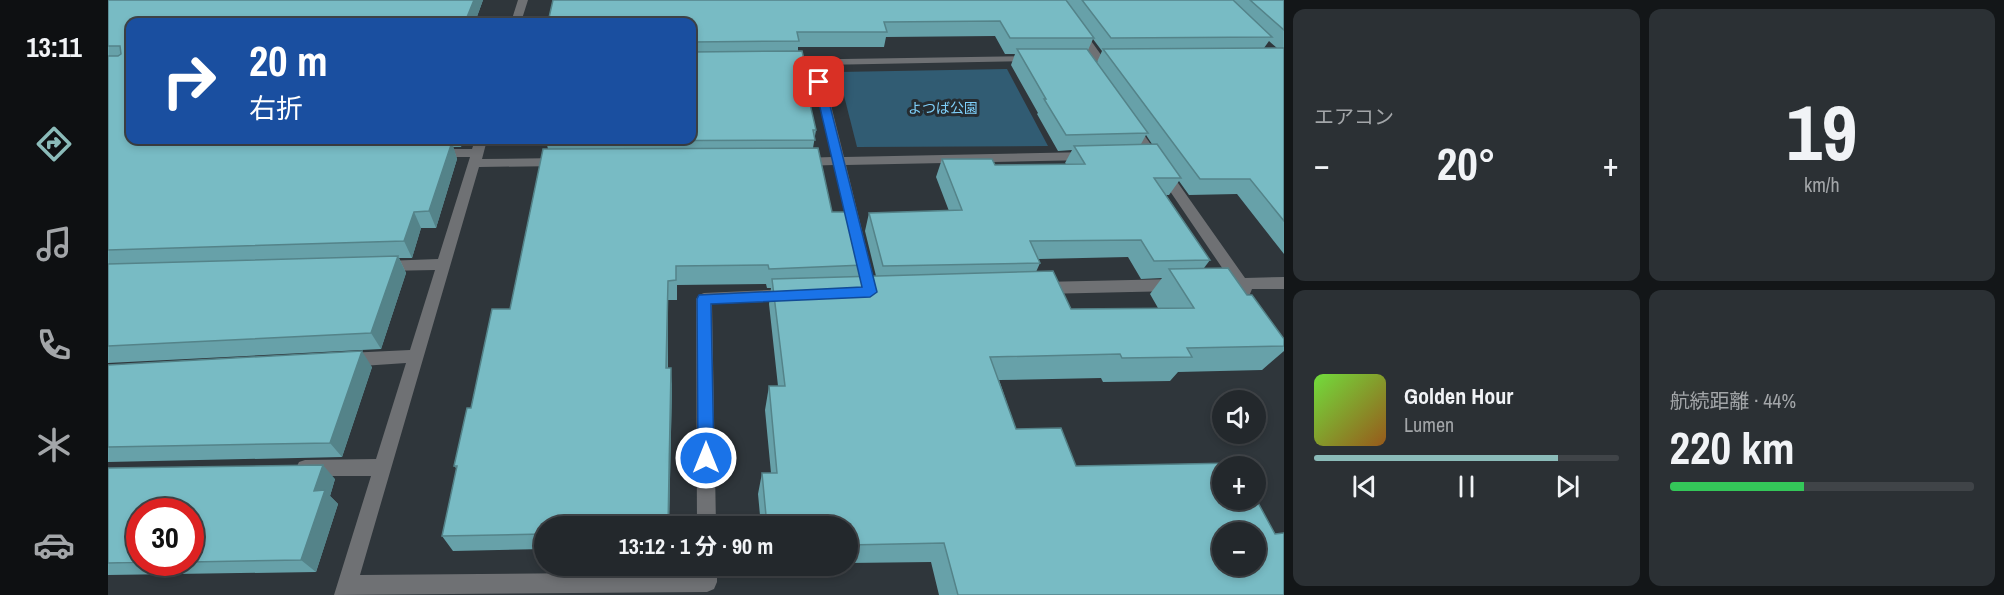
<!DOCTYPE html>
<html lang="ja">
<head>
<meta charset="utf-8">
<style>
  :root { --surface:#23282c; --page:#2b3034; --text:#f1f3f6; --muted:#a3a6a9; --line:#404448; --accent:#8bbbb9 }
  body { margin:0; font-family:"Archivo Narrow","Noto Sans JP",sans-serif; background:var(--page); color:var(--text); height:100vh; display:flex; flex-direction:column; font-size:22px; white-space:nowrap }
  * { box-sizing:border-box; margin:0 }
  p { font-size:20px; color:var(--muted) }
  .icon { flex:none; width:33px; height:33px; fill:none; stroke:currentColor; stroke-width:2; stroke-linecap:round; stroke-linejoin:round }
  .map { position:relative; flex:1; overflow:hidden }
  .side { display:flex; flex-direction:column; gap:9px; padding:9px; background:#131618; width:720px }
  .side>* { flex:none }
  .hud { position:absolute; left:18px; top:18px; width:570px; height:126px; border-radius:12px; box-shadow:0 3px 9px #0003,0 0 0 2px var(--line); background:#1a4fa0; color:#fff; overflow:hidden }
  .buttons { position:absolute; left:1104px; top:390px; display:grid; gap:12px }
  .buttons a { display:grid; place-items:center; width:54px; height:54px; border-radius:50%; background:var(--surface); box-shadow:0 3px 9px #0003,0 0 0 2px var(--line); font-size:30px }
  .speed { position:absolute; left:18px; top:498px; display:flex; gap:12px; font-size:30px; font-weight:700; text-align:center }
  .speed>* { display:grid; place-content:center; width:78px; height:78px; border-radius:50%; background:var(--surface); box-shadow:0 3px 9px #0003,0 0 0 2px var(--line); line-height:1 }
  .speed .limit { border:9px solid #d22; background:#fff; color:#111 }
  .pin { position:absolute; display:grid; place-items:center; width:51px; height:51px; color:#fff; margin:-26px; border-radius:12px; box-shadow:0 3px 9px #0006 }
  .me { position:absolute; width:66px; margin:-33px; rotate:0deg; stroke-linejoin:round; filter:drop-shadow(0 0 4px #0008) }
  .turn { display:flex; align-items:center; gap:21px; height:126px; padding:0 24px; font-size:27px }
  .turn .icon { width:78px; height:78px; stroke-width:2.5 }
  .turn b { display:block; font-size:42px; line-height:51px }
  .big { font-size:45px; font-weight:700; line-height:1.1 }
  .side .widget { flex:1; display:flex; flex-direction:column; justify-content:center; gap:9px; min-width:0; padding:0 21px; border-radius:12px; background:var(--page) }
  .side .dial { align-items:center; gap:0 }
  .dial b { font-size:78px; line-height:1 }
  .song { display:flex; align-items:center; gap:18px }
  .cover { width:72px; height:72px; border-radius:9px; background:linear-gradient(135deg,hsl(100 70% 55%),hsl(30 70% 35%)) }
  .played { height:6px; border-radius:3px; background:linear-gradient(90deg,var(--accent) 80%,var(--line) 80%) }
  .keys { display:flex; justify-content:space-around; direction:ltr }
  .heat { display:flex; justify-content:space-between; align-items:center; font-size:33px; direction:ltr }
  .charge { height:9px; border-radius:4px; background:linear-gradient(90deg,#34c759 44%,var(--line) 0) }
  .side .tiles { flex:1; display:grid; gap:9px; grid-template-columns:repeat(2,1fr) }
  .trip { position:absolute; left:426px; top:516px; width:324px; height:60px; border-radius:30px; background:var(--surface); box-shadow:0 3px 9px #0003,0 0 0 2px var(--line); font-weight:700; line-height:60px; text-align:center }
  main { display:flex; flex:1; min-height:0 }
  .tabs { display:flex; flex-direction:column; width:108px; justify-content:space-around; align-items:center; background:#0e1012; color:var(--muted) }
  .tabs .icon { width:42px; height:42px }
  .tabs .current { color:var(--accent) }
  .tabs b { font-size:27px; color:var(--text) }
  .map>svg:first-child { display:block }
</style>
</head>
<body>
<main>
<nav class="tabs">
<b>13:11</b>
<svg class="icon current" aria-label="directions" viewBox="0 0 24 24"><path d="M12 3l9 9-9 9-9-9zM9 14v-3h6M13 9l2 2-2 2"/></svg>
<svg class="icon" aria-label="music" viewBox="0 0 24 24"><path d="M9 18V5l10-2v13"/><circle cx="6" cy="18" r="3"/><circle cx="16" cy="16" r="3"/></svg>
<svg class="icon" aria-label="phone" viewBox="0 0 24 24"><path d="M5 4h4l2 5-3 2q2 4 5 5l2-3 5 2v4C11 20 4 13 5 4z"/></svg>
<svg class="icon" aria-label="climate" viewBox="0 0 24 24"><path d="M12 3v18M4 7l16 10M4 17L20 7"/></svg>
<svg class="icon" aria-label="car" viewBox="0 0 24 24"><path d="M5 17H2v-5l4-1 3-4h7l3 4 3 1v5h-3M9 17h6M6 11h13"/><circle cx="7" cy="17" r="2"/><circle cx="17" cy="17" r="2"/></svg>
</nav>
<div class="map">
<svg width="1176" height="595" viewBox="0 0 1176 595">
  <rect width="100%" height="100%" fill="#2f363b"/>
  <!-- green -->
  <path fill="#315c73" d="M899 69 940 146 749 147 730 72Z"/>
  <g fill="none" stroke-linecap="round" stroke-linejoin="round">
    <!-- minor -->
    <path fill="#6f7174" fill-rule="evenodd" d="M410 0H420L413 22H403Z
      M944 0H954L996 59 995 61H987Z
      M924 56 929 59 928 61 713 65 736 157 981 152 987 156 981 160 738 165 769 292 767 296H757L726 165 693 166 687 162 693 158 724 157 703 65H675L671 64V60Z
      M1023 121 1027 122 1137 278 1176 277V289H1144L1142 294C1136 296 1132 295 1129 289L1108 288 1106 284 1108 280 1121 278 1017 125Z
      M367 140H379L374 159 453 158 459 162 453 166 371 167 252 575 589 572V566H609V582L606 589 599 592 226 595 263 476H197L191 474 188 468 191 462 197 460 268 459 298 363 239 367 233 365 231 360 233 355 239 353 302 350 327 270 276 271 269 266 276 261 330 259 362 157H327L321 153 327 149H364Z
      M1068 279 1073 281 1075 285 1073 289 1068 291 933 294 928 292 926 288 928 284 933 282Z
      M681 289 686 291 688 295 686 299 681 301 604 304 608 526H589L588 299 591 295 596 293Z"/>
  </g>
  <!-- wall -->
  <path fill="#67a1a9" fill-rule="evenodd" d="M0 0H375L367 22 22 140H355L353 147H345L349 159 328 228H313L304 258H291L298 273 273 349 0 363Z
    M445 0H1176V254L1129 194 1081 195 1071 181 1061 195H1058L1102 260 1096 268 1139 295 1176 339V351L1154 370 1070 372 1062 381 995 382 993 378 891 380 908 429 1176 595H831L823 562 740 563V526H653L650 494 654 473H663L657 410 661 386H670L661 304 663 288H659L658 284 569 285V300H560V368L564 386 561 526H436V549L345 551 334 536 349 469 346 466 363 408 402 309 440 149 438 141 584 140V22ZM887 36 897 54H907L903 65 930 113 929 114 950 151 964 150 957 163 958 164 887 165 834 159 828 177 841 211 761 213 757 231 768 276 752 277 756 265 724 212 705 148 708 130 702 105 704 95 690 51V47H776L778 37ZM985 39 994 51 989 62 980 50ZM1161 41 1169 48H1156ZM1038 135 1044 144H1033ZM1020 257 1033 279 1054 278 1042 294 1050 308 963 309 928 272 932 263 930 259Z
    M0 365 264 367 234 457 0 462Z
    M0 468 227 479 222 496 230 504 208 572 0 575ZM82 512V562H32Z"/>
  <!-- shaded-wall -->
  <path fill="#548389" d="M366 0H375L367 22H357Z
    M152 140H159L165 150 153 142Z
    M351 140H355L353 147Z
    M344 142 349 159 328 228 321 211Z
    M306 212 313 228 304 258 296 241Z
    M290 256 298 273 273 349 263 333Z
    M560 281V300L559 386 558 368Z
    M254 351 264 367 234 457 222 443Z
    M563 368 564 386 561 526H560Z
    M215 465 227 479 222 496 230 504 208 572 193 560 206 491Z"/>
  <!-- building -->
  <path fill="#78bbc4" stroke="#548389" stroke-width="1.5" fill-rule="evenodd" d="M0 0H366L357 22H22V140H152L153 142 159 144 344 142 321 211 306 212 296 241 0 250V56H10L13 54 12 46H0Z
    M445 0H958L986 38H902L892 21 776 22 779 32H689L691 41 584 42V22H440Z
    M974 0H1125L1164 37 1003 38Z
    M1142 0H1176V30Z
    M1176 48V221L1142 179H1092L995 49Z
    M909 49H979L1040 133 958 135 936 99H938Z
    M694 51 704 95H700L708 130H705L707 140 438 141V140H584V52Z
    M1049 144 1073 178H1046L1102 260 1046 261 1033 240 922 241 932 263 775 266 761 213 854 210 834 159H884L887 165 977 164 966 146Z
    M710 148 724 212H743L756 265 661 269 660 265 568 266V280L560 281 558 368H563L560 526H436V534L334 536 349 466H346L359 408H363L384 309H402L435 149Z
    M290 256 263 333 0 346V264Z
    M1120 268 1139 295H1144L1176 339V346L1079 348 1084 357 1014 358 1012 354 882 357 908 429 953 428 968 466 1127 463 1129 466H1114V500L1148 499 1167 534 1176 533V595H850L836 543 740 545V526H659L654 473H669L661 386H677L664 279 945 271 963 309 1086 308 1061 269ZM1114 532H1148V566H1114Z
    M254 351 222 443 0 447V365Z
    M215 465 206 491 217 490 193 560 82 562V512H32V562H44L0 563V468Z"/>
  <!-- route -->
  <path fill="#1a73e8" stroke="#114b97" stroke-width="1.5" d="M708 79 716 82 769 292 762 297 603 304 606 458 604 464 598 466 592 464 590 458 589 299 591 295 754 287 706 82Z"/>
  <g text-anchor="middle" stroke-width="6" stroke-linejoin="round" paint-order="stroke">
    <!-- far-park labels -->
    <g font-size="14" fill="#7fd0fa" stroke="#252c31">
      <text x="835" y="113">よつば公園</text>
    </g>
  </g>
</svg>
<div class="buttons">
<a><svg class="icon" aria-label="sound" viewBox="0 0 24 24"><path d="M4 9h4l5-4v14l-5-4H4zM17 9q2 3 0 6"/></svg></a>
<a>+</a>
<a>−</a>
</div>
<div class="speed"><div class="limit">30</div></div>
<div class="pin" style="left:711px;top:82px;background:#d93025"><svg class="icon" aria-label="arrive" viewBox="0 0 24 24"><path d="M6 21V4h12l-3 4 3 4H6"/></svg></div>
<svg class="me" style="left:598px;top:458px" viewBox="-20 -20 40 40"><circle r="17" fill="#1a73e8" stroke="#fff" stroke-width="3"/><path d="M0-11L8 9 0 5-8 9z" fill="#fff"/></svg>
<div class="trip">13:12 · 1 分 · 90 m</div>
<div class="hud">
<div class="turn"><svg class="icon" aria-label="right" viewBox="0 0 24 24"><path d="M7 20v-9h11M14 6l5 5-5 5"/></svg><div><b>20 m</b>右折</div></div>
</div>
</div>
<section class="side">
<div class="tiles">
<div class="widget"><p>エアコン</p>
<div class="heat"><a>−</a><b class="big">20°</b><a>+</a></div>
</div>
<div class="widget dial"><b>19</b><p>km/h</p></div>
<div class="widget">
<div class="song"><i class="cover"></i><div><b>Golden Hour</b><p>Lumen</p></div></div>
<div class="played"></div>
<div class="keys"><svg class="icon" aria-label="previous" viewBox="0 0 24 24"><path d="M18 5L8 12l10 7zM5 5v14"/></svg><svg class="icon" aria-label="pause" viewBox="0 0 24 24"><path d="M8 5v14M16 5v14"/></svg><svg class="icon" aria-label="next" viewBox="0 0 24 24"><path d="M6 5l10 7-10 7zM19 5v14"/></svg></div>
</div>
<div class="widget"><p>航続距離 · 44%</p><b class="big">220 km</b><div class="charge"></div></div>
</div>
</section>
</main>
</body>
</html>
